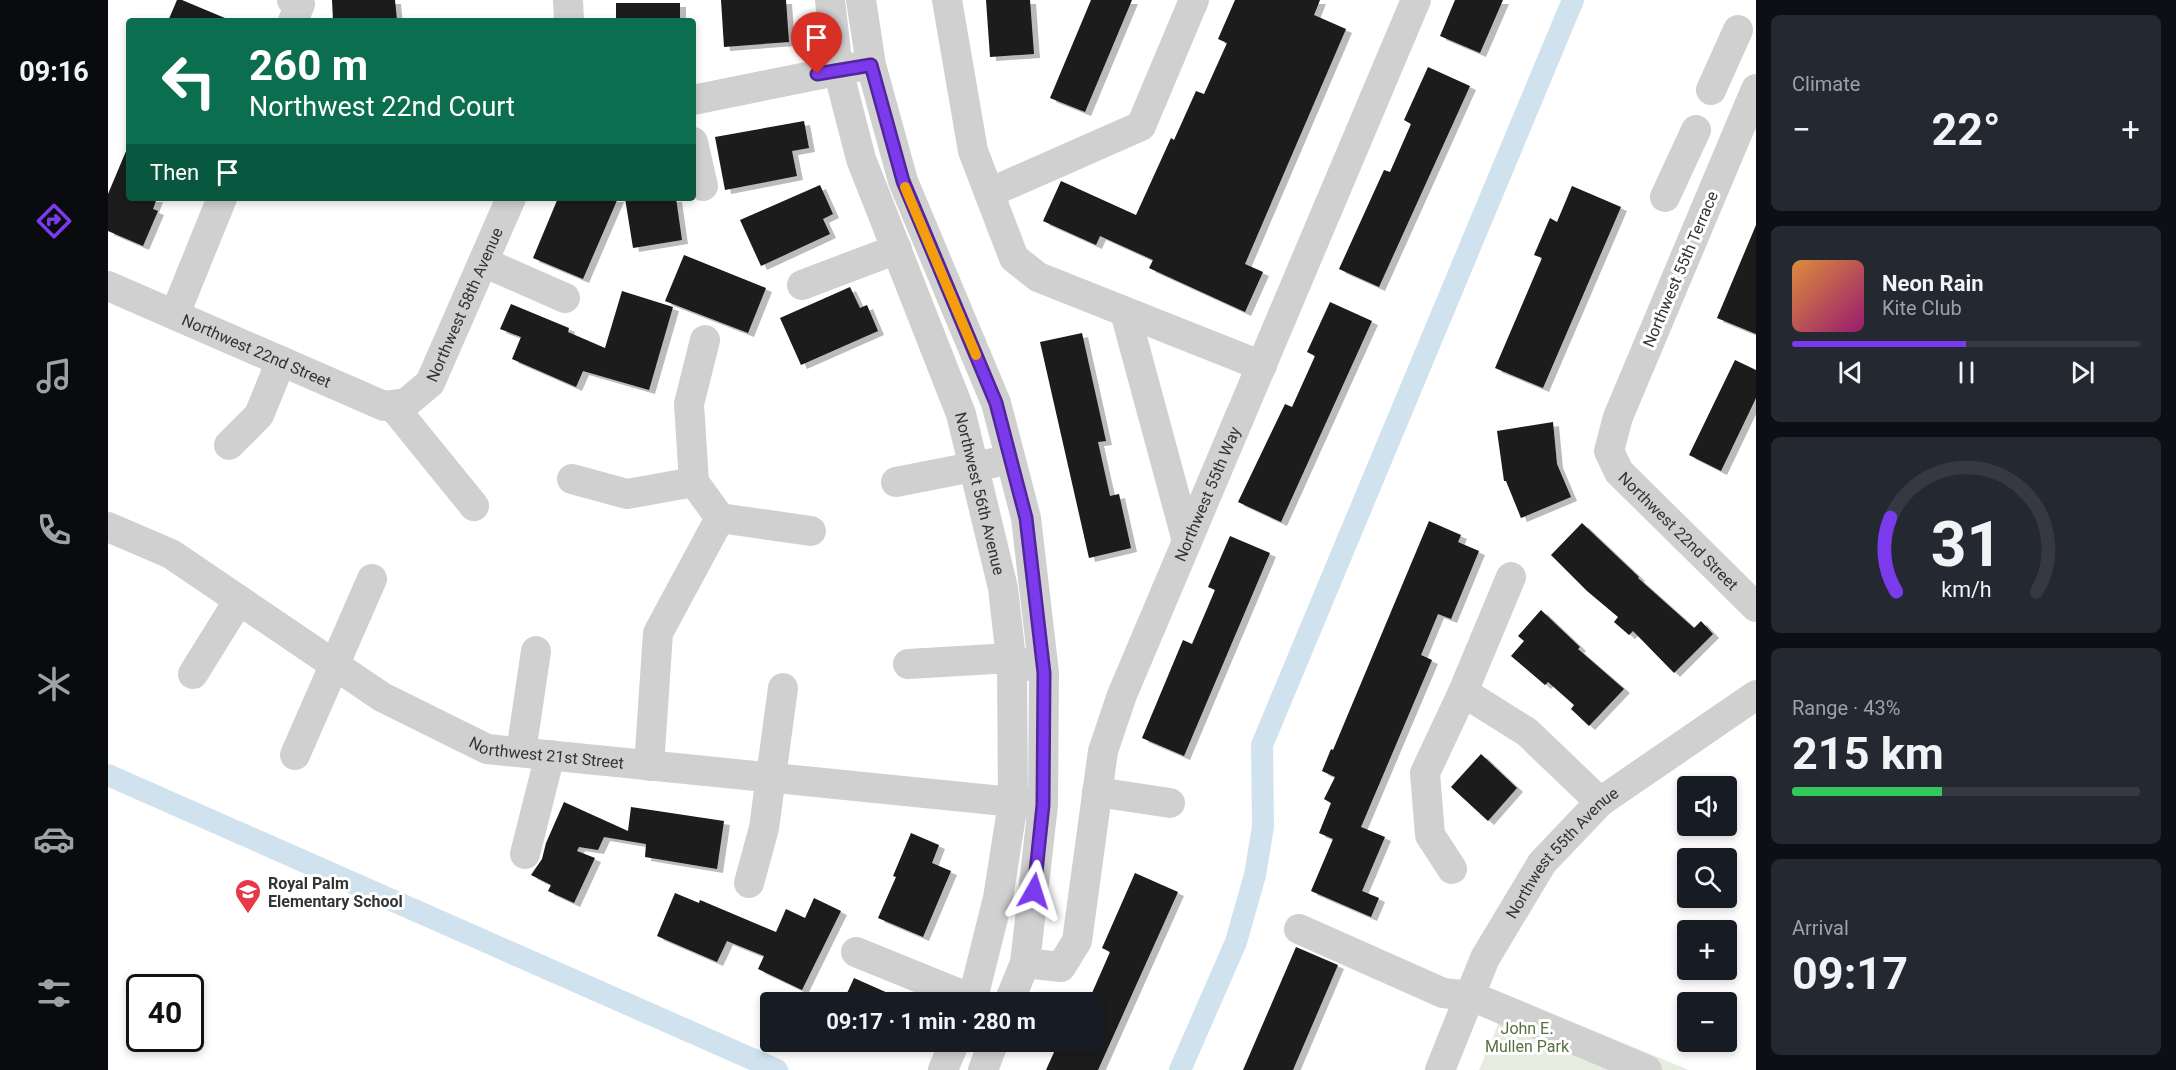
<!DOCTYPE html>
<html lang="en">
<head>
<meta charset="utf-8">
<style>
  :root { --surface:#171b24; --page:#242831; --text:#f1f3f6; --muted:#9ea1a6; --line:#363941; --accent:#7c3aed }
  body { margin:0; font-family:Roboto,sans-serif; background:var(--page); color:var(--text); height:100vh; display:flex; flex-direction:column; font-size:22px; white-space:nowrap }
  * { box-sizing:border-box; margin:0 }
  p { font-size:20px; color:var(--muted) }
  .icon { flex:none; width:33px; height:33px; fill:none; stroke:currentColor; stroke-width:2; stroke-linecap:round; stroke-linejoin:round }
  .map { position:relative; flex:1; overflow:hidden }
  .details { display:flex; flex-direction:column; gap:15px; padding:15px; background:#0d0f14; width:420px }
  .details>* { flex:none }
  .top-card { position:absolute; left:18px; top:18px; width:570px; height:183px; border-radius:6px; box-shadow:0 3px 9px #0003; background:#0b6e4f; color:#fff; overflow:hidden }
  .tools { position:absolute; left:1569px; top:776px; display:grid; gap:12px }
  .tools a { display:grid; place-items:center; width:60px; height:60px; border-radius:6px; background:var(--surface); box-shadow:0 3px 9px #0003; font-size:30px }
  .speed { position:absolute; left:18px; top:974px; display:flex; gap:12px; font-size:30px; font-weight:700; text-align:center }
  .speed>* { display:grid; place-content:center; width:78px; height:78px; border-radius:50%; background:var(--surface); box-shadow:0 3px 9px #0003; line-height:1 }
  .speed .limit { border:3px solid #111; border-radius:9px; background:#fff; color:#111 }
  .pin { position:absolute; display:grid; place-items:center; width:51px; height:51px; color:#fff; margin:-62px -26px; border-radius:50% 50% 50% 0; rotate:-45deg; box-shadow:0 0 6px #0007 }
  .pin .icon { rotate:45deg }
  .me { position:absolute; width:66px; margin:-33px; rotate:6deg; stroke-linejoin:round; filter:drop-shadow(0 0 4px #0008) }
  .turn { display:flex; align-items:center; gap:21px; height:126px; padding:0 24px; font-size:27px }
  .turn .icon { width:78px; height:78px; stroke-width:2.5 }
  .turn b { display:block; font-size:42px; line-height:51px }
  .then { display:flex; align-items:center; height:57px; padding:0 24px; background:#0003; gap:12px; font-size:22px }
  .big { font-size:45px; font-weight:700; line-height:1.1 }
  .details .tile { flex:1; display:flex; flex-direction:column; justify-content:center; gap:9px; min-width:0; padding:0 21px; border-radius:9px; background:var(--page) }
  .details .dial { align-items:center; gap:0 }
  .dial svg { height:156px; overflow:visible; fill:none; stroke:var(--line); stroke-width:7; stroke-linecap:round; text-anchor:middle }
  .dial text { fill:var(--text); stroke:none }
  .song { display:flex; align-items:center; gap:18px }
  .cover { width:72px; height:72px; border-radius:9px; background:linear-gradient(135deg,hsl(30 70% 55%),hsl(320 70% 35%)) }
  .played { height:6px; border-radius:3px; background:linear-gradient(90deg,var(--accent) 50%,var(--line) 50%) }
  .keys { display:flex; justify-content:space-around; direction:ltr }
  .heat { display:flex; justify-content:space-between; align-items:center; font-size:33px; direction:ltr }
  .charge { height:9px; border-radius:4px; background:linear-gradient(90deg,#34c759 43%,var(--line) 0) }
  .trip { position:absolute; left:652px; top:992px; width:342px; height:60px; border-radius:6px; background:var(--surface); box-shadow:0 3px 9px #0003; font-weight:700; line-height:60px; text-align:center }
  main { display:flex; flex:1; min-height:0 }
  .dock { display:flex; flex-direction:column; width:108px; justify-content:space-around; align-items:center; background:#090b0e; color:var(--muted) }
  .dock .icon { width:42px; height:42px }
  .dock .active { color:var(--accent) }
  .dock b { font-size:27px; color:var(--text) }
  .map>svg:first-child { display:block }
</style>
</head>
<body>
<main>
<nav class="dock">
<b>09:16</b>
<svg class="icon active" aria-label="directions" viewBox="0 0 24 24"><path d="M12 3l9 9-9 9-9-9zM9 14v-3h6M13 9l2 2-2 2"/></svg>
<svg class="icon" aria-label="music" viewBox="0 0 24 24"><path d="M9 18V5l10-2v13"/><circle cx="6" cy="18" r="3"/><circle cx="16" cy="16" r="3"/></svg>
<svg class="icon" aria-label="phone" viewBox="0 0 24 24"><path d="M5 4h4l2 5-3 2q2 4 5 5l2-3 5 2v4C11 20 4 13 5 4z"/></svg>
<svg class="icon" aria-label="climate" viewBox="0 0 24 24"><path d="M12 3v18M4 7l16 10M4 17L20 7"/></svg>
<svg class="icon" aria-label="car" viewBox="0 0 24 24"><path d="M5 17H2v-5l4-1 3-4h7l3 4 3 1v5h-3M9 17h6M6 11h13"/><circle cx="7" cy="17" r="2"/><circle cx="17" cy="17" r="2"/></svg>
<svg class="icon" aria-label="filters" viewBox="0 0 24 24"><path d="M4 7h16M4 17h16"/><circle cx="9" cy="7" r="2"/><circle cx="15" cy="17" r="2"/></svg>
</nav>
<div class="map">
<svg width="1648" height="1070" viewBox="0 0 1648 1070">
  <defs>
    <filter id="shadow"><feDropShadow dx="6" dy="4" stdDeviation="0" flood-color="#0004"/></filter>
  </defs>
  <rect width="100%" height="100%" fill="#fff"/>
  <!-- green -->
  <path fill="#e6ecdf" d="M1402 996 1581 1070H1371Z"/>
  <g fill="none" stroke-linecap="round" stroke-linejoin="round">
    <!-- canal -->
    <path stroke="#cfe2ee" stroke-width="22" d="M0 775 669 1070
      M1072 1070 1128 942 1147 875 1155 827 1154 745 1465 0"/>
  </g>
  <!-- building -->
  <path fill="#1a1a1a" filter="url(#shadow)" d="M69 0H74L124 21H60Z
    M224 0H287L289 20 225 21Z
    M613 0H678L681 42 616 47Z
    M878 0H922L926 54 882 57Z
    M983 0H1024L977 112 942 98Z
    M1127 0H1212L1206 15 1238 29 1137 264 1155 272 1137 312 1041 268 1045 260 992 236 988 245 935 221 953 181 1028 215 1063 138 1066 140 1088 91 1096 94 1119 43 1110 39Z
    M1347 0H1395L1372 53 1332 36Z
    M508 3H572V21H508Z
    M1320 67 1362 86 1271 287 1231 269 1276 170 1282 172 1303 124 1296 120Z
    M696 121 701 148 684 151 689 176 617 190 607 137Z
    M21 144V198H49L45 209 50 211 35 246 0 231V194Z
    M712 185 725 214 715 219 722 234 653 266 632 220Z
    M1464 186 1513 207 1435 388 1387 368 1434 258 1426 255 1442 218 1449 222Z
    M450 198H510L475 279 425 258Z
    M517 198H568L574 240 525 248Z
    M1648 225V334L1609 318Z
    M576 255 658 288 640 333 557 301Z
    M742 287 752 308 759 305 770 331 693 365 672 318Z
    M514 291 565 307 541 390 475 371 468 387 404 359 413 337 392 329 403 304 461 328 460 332 497 348Z
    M1222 302 1264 321 1173 522 1130 502 1177 404 1184 407 1207 356 1199 352Z
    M974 333 998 441 990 442 1002 496 1011 494 1023 548 981 558 932 342Z
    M1627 360 1648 370V398L1613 471 1581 455Z
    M1445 422 1449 464 1463 497 1413 518 1398 481H1396L1389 431Z
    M1321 521 1353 535 1350 542 1371 551 1343 619 1330 614 1313 655 1324 660 1253 827 1277 837 1254 891 1271 898 1263 917 1203 891 1225 839 1211 833 1223 803 1216 799 1227 777 1214 771 1223 749 1225 750Z
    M1474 523 1531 577 1530 578 1586 628 1593 621 1605 634 1566 673 1525 631 1521 635 1506 622 1510 617 1479 591 1443 555Z
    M1122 536 1162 553 1076 756 1034 738 1075 640 1084 644 1107 590 1100 587Z
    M1433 610 1472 647 1470 649 1516 689 1481 726 1463 709 1466 705 1440 682 1437 685 1403 656 1416 641 1410 636Z
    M1373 754 1409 788 1380 821 1343 787Z
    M456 802 520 831 523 807 616 821 609 869 537 857 538 844 496 837 490 850 471 847 469 851 487 858 466 903 440 891 443 885 423 875 434 859 438 843Z
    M803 833 831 845 824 863 843 871 815 937 770 918 788 877 785 876Z
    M1027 873 1070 892 990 1070H938L947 1050 950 1051 954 1041H984V993L1002 952 994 948Z
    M567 893 591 903 592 900 668 932 678 909 697 918 706 898 733 911 694 990 650 969 656 956 619 941 609 962 549 936Z
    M1188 947 1230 965 1185 1070H1135Z
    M746 978 800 1002H735Z"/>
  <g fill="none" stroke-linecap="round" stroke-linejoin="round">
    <!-- minor -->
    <g stroke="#d0d0d0" stroke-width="30">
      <path d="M184 0 192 4 185 21"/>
      <path d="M460 0 461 21"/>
      <path id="s1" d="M722 0 730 70 753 159 853 414 895 588 904 667 905 803 890 898 864 1002"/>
      <path d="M753 0 763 65 795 181 888 403 918 518 936 673 935 805 917 963 901 1002"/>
      <path d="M839 0 865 151 906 258 930 277 1154 366"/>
      <path id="s2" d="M1648 89 1510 417 1501 451 1511 472 1648 607"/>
      <path d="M1603 90 1630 30"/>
      <path d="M585 100 748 67"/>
      <path d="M585 142 595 186"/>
      <path d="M881 193 1033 126 1086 0"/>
      <path d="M1557 197 1588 130"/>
      <path d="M375 262 457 298"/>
      <path d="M694 285 789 249"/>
      <path id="s3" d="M0 286 276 406 298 403 322 383 403 198"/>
      <path d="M1017 312 1079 541"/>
      <path d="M67 314 114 198"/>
      <path d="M284 405 366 506"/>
      <path d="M121 445 151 415 173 361"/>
      <path d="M464 479 519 494 586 482 612 518 703 531"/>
      <path d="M586 482 581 404 597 340"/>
      <path d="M788 482 885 463"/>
      <path id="s4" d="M0 527 63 554 274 697 379 749 925 804"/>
      <path d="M800 664 903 658 921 666"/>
      <path d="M85 674 131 600"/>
      <path d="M1355 692 1419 732 1492 802"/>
      <path d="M413 752 428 651"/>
      <path d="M187 755 264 579"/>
      <path d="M541 766 550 633 612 518"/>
      <path d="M989 792 1062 803"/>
      <path d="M417 854 442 755"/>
      <path d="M1344 869 1322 835 1317 773 1355 692 1403 577"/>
      <path d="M641 883 656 828 675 688"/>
      <path d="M1191 929 1335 993 1363 996 1539 1070"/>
      <path d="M748 952 871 1002"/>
      <path id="s5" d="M917 963 953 967 969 941 995 751 1014 695 1308 0"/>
      <path d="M835 1070 847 1041"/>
      <path d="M875 1070 886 1041"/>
      <path id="s6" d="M1332 1070 1377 958 1434 863 1492 802 1648 695"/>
    </g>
  </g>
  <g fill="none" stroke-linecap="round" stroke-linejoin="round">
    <defs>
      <path id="route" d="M709 74 763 65 795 181 888 403 918 518 936 673 935 805 926 891"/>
    </defs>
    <!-- route casing -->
    <use href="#route" stroke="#51269a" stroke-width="15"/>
    <!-- route -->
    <use href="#route" stroke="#7c3aed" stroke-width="10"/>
    <!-- slow -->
    <path stroke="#f59e0b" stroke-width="10" d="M797 187 868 355"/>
  </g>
  <!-- icons -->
  <defs>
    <symbol id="school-pin" viewBox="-11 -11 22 30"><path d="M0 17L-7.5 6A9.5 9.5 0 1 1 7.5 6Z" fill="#e63946" stroke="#fff"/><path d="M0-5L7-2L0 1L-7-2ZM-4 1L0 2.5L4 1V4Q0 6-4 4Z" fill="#fff"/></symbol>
  </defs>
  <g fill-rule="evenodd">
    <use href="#school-pin" x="125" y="877" width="30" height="40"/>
  </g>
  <g text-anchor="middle" stroke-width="6" stroke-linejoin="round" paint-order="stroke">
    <!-- street labels -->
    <g font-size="16" fill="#333" stroke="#fff">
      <text transform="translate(1572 269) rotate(-67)" y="6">Northwest 55th Terrace</text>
      <text dy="6" stroke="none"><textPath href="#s3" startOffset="440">Northwest 58th Avenue</textPath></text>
      <text dy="6" stroke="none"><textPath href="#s3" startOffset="162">Northwest 22nd Street</textPath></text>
      <text dy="6" stroke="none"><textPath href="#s1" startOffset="518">Northwest 56th Avenue</textPath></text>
      <text dy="6" stroke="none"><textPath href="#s5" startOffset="536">Northwest 55th Way</textPath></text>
      <text dy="6" stroke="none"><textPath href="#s2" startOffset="498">Northwest 22nd Street</textPath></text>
      <text dy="6" stroke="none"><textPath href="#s4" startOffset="500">Northwest 21st Street</textPath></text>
      <text dy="6" stroke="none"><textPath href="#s6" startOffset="252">Northwest 55th Avenue</textPath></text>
    </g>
    <!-- poi labels -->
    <g font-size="16" font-weight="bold" fill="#333" stroke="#fff" text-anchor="start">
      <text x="160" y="889">Royal Palm<tspan x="160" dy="18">Elementary School</tspan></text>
    </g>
    <!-- park labels -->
    <g font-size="16" fill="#56703f" stroke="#fff">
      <text x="1419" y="1034">John E.<tspan x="1419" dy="18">Mullen Park</tspan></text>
    </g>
  </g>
</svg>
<div class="tools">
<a><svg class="icon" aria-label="sound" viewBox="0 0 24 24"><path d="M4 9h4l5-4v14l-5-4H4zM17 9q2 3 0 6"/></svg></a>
<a><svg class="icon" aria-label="search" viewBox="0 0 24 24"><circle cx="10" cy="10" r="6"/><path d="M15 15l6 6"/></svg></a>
<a>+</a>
<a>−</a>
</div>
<div class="speed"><div class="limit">40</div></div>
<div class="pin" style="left:709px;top:74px;background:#d93025"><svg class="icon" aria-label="arrive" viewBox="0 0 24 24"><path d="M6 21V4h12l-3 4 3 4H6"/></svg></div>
<svg class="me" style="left:926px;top:891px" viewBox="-20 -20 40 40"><path d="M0-17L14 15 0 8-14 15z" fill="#7c3aed" stroke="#fff" stroke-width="4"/></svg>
<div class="trip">09:17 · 1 min · 280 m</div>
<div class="top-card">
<div class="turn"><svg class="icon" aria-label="left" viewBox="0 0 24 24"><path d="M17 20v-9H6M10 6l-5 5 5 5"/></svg><div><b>260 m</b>Northwest 22nd Court</div></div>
<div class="then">Then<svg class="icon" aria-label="arrive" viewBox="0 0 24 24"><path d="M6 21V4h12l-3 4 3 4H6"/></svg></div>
</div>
</div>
<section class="details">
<div class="tile"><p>Climate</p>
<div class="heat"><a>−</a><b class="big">22°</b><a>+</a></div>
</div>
<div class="tile">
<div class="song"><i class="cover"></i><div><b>Neon Rain</b><p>Kite Club</p></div></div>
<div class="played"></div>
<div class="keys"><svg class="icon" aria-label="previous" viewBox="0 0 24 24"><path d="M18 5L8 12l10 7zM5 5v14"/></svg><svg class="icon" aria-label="pause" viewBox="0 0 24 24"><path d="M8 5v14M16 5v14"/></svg><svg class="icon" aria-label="next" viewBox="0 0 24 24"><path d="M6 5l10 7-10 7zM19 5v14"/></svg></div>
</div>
<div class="tile dial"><svg viewBox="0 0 100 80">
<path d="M14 69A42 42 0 1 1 86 69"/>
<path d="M14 69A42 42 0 0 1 11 31" stroke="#7c3aed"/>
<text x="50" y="56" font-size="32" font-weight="700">31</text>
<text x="50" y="72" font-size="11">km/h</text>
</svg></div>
<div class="tile"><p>Range · 43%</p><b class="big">215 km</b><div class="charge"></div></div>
<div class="tile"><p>Arrival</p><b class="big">09:17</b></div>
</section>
</main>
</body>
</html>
